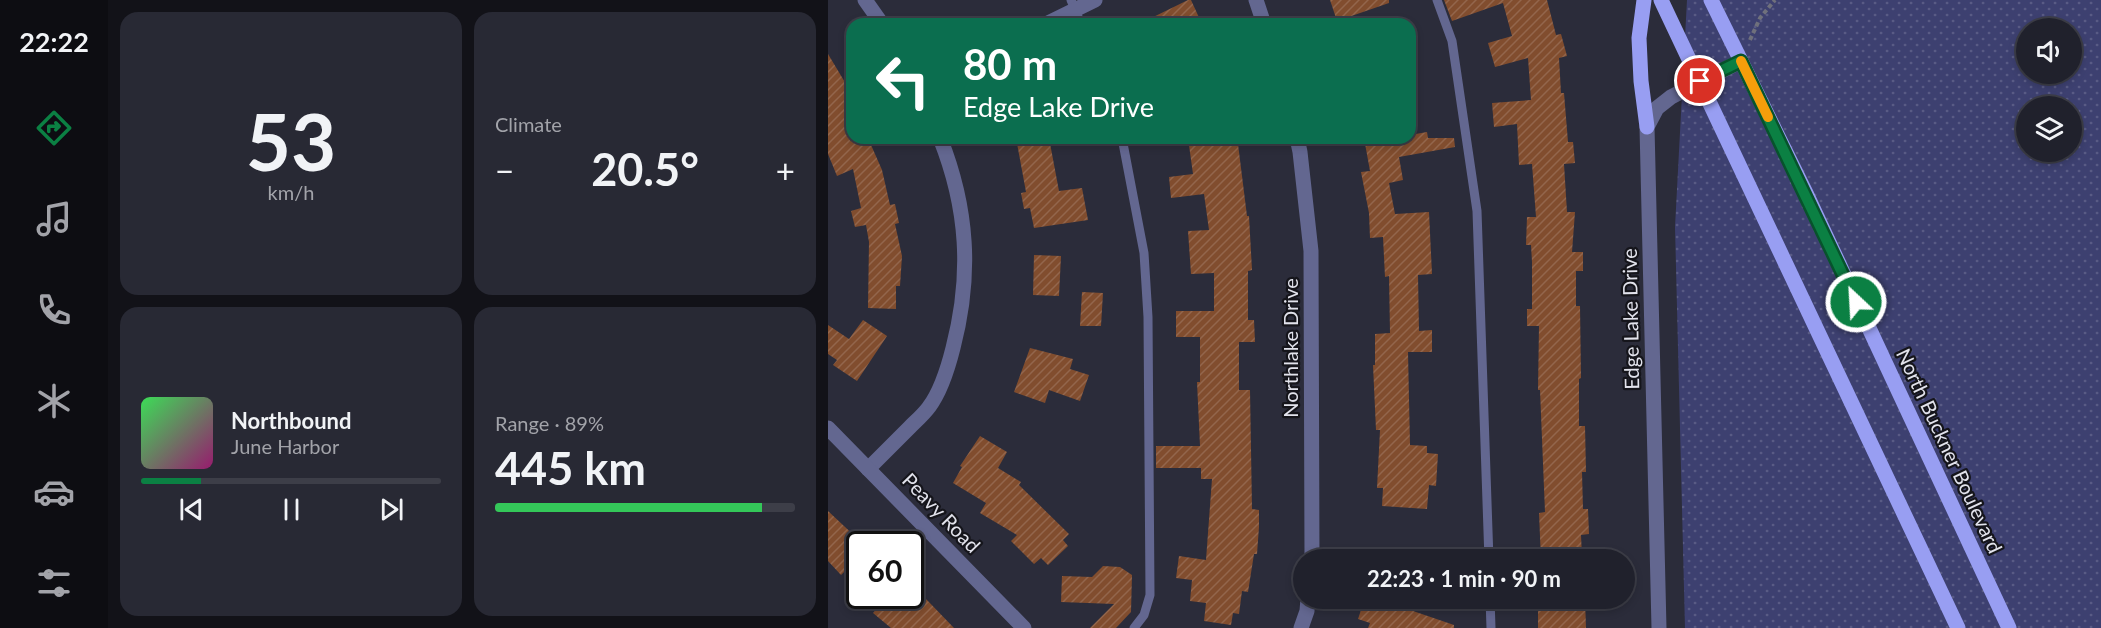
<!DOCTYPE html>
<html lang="en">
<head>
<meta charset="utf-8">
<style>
  :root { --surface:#20212c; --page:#282934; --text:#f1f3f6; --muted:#a2a3a9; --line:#3d3e48; --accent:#0b8043 }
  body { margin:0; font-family:Lato,sans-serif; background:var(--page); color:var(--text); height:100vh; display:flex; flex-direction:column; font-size:22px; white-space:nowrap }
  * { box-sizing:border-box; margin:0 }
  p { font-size:20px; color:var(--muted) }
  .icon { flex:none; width:33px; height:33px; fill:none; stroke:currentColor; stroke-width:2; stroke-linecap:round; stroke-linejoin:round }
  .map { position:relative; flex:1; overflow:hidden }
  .drawer { display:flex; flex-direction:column; gap:12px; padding:12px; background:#121218; width:720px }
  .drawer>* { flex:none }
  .hud { position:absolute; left:18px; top:18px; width:570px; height:126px; border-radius:18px; box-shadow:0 3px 9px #0003,0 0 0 2px var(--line); background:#0b6e4f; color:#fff; overflow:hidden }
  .tools { position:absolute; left:1188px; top:18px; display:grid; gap:12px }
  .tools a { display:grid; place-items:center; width:66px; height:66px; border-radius:50%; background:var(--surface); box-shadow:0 3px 9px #0003,0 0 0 2px var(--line); font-size:30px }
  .speed { position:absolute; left:18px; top:531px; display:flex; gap:12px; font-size:30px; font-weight:700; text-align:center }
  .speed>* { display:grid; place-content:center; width:78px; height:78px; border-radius:50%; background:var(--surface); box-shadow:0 3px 9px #0003,0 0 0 2px var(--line); line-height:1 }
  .speed .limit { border:3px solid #111; border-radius:9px; background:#fff; color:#111 }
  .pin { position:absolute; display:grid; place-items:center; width:51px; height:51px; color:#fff; margin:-26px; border:3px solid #fff; border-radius:50%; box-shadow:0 2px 6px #0007 }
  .me { position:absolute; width:66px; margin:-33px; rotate:335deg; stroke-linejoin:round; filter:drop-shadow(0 0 4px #0008) }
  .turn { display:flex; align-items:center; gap:21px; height:126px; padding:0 18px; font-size:27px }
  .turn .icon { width:78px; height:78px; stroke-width:2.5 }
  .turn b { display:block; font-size:42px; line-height:51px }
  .big { font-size:45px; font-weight:700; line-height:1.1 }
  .drawer .tile { flex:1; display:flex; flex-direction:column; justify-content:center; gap:9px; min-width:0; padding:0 21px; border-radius:18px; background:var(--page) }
  .drawer .dial { align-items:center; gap:0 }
  .dial b { font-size:78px; line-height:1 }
  .song { display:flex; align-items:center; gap:18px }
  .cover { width:72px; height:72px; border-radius:9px; background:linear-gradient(135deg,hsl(130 70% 55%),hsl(320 70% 35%)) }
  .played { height:6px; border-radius:3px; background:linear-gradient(90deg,var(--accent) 20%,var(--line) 20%) }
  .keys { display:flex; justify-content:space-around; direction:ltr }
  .heat { display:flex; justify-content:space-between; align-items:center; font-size:33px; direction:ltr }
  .charge { height:9px; border-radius:4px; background:linear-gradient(90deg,#34c759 89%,var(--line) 0) }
  .drawer .tiles { flex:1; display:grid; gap:12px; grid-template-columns:repeat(2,1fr) }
  .trip { position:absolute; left:465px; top:549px; width:342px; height:60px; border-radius:30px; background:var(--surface); box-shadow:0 3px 9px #0003,0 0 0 2px var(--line); font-weight:700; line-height:60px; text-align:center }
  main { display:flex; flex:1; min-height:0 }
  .tabs { display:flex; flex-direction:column; width:108px; justify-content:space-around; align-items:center; background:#0d0d12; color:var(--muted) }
  .tabs .icon { width:42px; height:42px }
  .tabs .active { color:var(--accent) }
  .tabs b { font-size:27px; color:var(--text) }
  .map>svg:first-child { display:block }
</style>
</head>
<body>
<main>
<nav class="tabs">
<b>22:22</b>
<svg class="icon active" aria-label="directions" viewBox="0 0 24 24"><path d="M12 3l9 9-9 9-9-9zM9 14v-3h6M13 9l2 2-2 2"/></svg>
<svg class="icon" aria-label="music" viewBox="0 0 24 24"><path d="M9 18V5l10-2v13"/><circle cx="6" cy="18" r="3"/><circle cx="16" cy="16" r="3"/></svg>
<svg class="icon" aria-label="phone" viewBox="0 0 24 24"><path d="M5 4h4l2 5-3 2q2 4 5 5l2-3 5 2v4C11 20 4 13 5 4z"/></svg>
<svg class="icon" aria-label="climate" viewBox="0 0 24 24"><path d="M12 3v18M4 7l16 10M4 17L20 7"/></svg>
<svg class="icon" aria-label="car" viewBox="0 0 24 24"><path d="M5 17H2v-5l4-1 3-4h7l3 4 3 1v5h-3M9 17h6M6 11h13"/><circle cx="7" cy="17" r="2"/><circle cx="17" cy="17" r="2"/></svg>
<svg class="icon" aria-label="filters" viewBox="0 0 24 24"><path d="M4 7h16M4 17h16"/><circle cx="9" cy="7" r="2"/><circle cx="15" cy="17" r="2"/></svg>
</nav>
<section class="drawer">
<div class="tiles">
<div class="tile dial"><b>53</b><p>km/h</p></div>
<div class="tile"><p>Climate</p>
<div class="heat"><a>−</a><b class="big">20.5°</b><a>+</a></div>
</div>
<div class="tile">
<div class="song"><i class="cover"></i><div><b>Northbound</b><p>June Harbor</p></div></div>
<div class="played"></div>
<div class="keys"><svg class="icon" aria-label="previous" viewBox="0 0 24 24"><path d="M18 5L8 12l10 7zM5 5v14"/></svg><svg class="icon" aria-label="pause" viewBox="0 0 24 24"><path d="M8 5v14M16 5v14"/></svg><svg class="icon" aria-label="next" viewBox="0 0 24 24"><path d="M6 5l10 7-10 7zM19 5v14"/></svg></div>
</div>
<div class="tile"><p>Range · 89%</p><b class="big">445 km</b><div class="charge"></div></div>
</div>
</section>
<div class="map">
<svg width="1273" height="628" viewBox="0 0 1273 628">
  <defs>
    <pattern id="park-dots" width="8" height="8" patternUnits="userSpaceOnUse" patternTransform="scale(1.5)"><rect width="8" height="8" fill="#3d4070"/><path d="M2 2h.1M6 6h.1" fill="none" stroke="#595b85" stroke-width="1.8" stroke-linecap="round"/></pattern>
    <pattern id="building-hatch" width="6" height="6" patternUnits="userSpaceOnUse" patternTransform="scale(1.5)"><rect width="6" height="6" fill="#814d2e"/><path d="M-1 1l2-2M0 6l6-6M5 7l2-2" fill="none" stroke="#93664c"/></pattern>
  </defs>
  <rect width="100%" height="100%" fill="#2b2c3a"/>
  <!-- park -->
  <path fill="url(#park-dots)" fill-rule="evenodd" d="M859 0H1273V628H857L847 227ZM1198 28H1244V74H1198ZM1198 106H1244V152H1198Z"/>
  <!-- building -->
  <path fill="url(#building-hatch)" d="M360 0H363L374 24H311Z
    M502 0H561V3L509 21Z
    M616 0H719L728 35 733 34 739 56 731 58 733 93H736L740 142H745L747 163 736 164 739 212H747L744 252H755V271H748V306H752L753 378 751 379V426H757L758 472H754L755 509H760L761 534 753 535 754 556 730 557V560H713L711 513 717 512 712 390H710L711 326H699V309H704V262L703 245H698L699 217H708L704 164 691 165 689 124 666 127 664 103 703 100 700 58 667 67 660 43 684 36 675 3 624 21Z
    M0 54 24 94V138H40L54 170 62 205 67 204 71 223 67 224 74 256 72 286H68V309L40 308 41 242 38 225 27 227 23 211 33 208 25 169 9 176 0 154Z
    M599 132 600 138H626L627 147 571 157 575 180 561 183 567 214 601 212 604 274 590 275 591 331 604 330V352H580L582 445 599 446V453L610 454 608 486 601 485 599 509 554 506 555 488H549L552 430H548L545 365H547V334L562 333 561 276 557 277 555 237 542 238 541 213 533 172 542 171 536 138H582V135Z
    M188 138H221L231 191 254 188 260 220 206 228 202 208 196 209 193 193 198 192Z
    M360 138H407L408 144H410L419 216H421L424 270 420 271V320H426L427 342H411V390H422L424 509 431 510V527L429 554H426L420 592 414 591 411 614 405 613 403 625 376 621 378 603 362 601 364 580 348 578 351 556 378 560 384 479H373V468H328V446H372L369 382H372V337H348V311H386V273L363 274 360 231 381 230 376 194 343 198 341 177 365 174Z
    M206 255 233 256 231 296 205 295Z
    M254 292 275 293 273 326H252Z
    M35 320 59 336 29 381 5 365 9 360 0 354V325L21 339Z
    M202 348 245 359 242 369 261 375 252 401 221 390 217 403 186 392Z
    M152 436 179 452 170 468 193 482 191 485 241 534 235 540 240 546 220 565 213 558 206 564 183 541 189 535 152 513 158 503 125 483 134 467 132 466Z
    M0 511 32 541V583L18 570 13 575 0 561Z
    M275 566 292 567 304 575 303 612 288 628H262L286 604 233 602 234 576 264 577Z
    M84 586 99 600 126 628H63L45 613 61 596H82Z
    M537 598H547L626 625V628H540L542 623 530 619Z
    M710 598H757L758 628H710Z"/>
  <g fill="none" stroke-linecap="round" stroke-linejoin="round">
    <!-- path -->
    <path stroke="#6f707c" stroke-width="4" stroke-dasharray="4.5 3" stroke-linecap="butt" d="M922 40 932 18 947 0"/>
    <!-- service -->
    <path stroke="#636790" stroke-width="9" d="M243 0 253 24
      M609 0 624 41 649 211 661 560
      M294 138 316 253 320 317 322 595 316 615 306 628
      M662 598 663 628"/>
    <!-- minor -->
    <path stroke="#636790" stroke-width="15" d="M37 0 54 24
      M428 0 436 24
      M218 24 267 0
      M469 138 472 152 483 251 484 560
      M40 469C54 455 68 441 82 427 88 421 96 414 101 407 113 391 120 368 125 348 144 275 140 208 112 138
      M473 628 479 611 480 598
      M831 628 819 127 829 108 843 97 913 61"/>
    <!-- tertiary -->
    <path stroke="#636790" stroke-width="15" d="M0 428 196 628"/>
    <!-- primary -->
    <path stroke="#989ef2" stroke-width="15" d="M816 0 811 38 813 81 819 127
      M833 0 1130 628
      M883 0 978 193 1181 628"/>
  </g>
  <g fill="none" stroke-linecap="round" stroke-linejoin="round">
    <defs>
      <path id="route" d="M872 81 913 61 1028 302"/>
    </defs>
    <!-- route casing -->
    <use href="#route" stroke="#07532c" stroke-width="15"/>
    <!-- route -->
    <use href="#route" stroke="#0b8043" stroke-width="10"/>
    <!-- slow -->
    <path stroke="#f59e0b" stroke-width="10" d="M913 61 940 117"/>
  </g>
  <g text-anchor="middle" stroke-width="4.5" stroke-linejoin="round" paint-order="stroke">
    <!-- street labels -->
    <g font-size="20" fill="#e2e3ec" stroke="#15151b">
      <text transform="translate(803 319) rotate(-91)" y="7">Edge Lake Drive</text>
      <text transform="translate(463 348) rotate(-90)" y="7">Northlake Drive</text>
      <text transform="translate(1121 451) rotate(65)" y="7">North Buckner Boulevard</text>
      <text transform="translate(113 513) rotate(46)" y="7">Peavy Road</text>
    </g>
  </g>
</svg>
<div class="tools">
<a><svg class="icon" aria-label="sound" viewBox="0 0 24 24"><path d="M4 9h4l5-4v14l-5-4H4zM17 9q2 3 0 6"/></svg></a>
<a><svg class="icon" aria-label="layers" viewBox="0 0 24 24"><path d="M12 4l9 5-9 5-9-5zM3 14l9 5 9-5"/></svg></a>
</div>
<div class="speed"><div class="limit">60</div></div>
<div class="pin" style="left:872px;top:81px;background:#d93025"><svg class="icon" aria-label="arrive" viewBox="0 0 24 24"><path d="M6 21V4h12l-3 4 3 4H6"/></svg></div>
<svg class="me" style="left:1028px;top:302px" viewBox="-20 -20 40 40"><circle r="17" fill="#0b8043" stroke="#fff" stroke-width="3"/><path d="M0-11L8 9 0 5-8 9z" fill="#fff"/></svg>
<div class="trip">22:23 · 1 min · 90 m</div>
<div class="hud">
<div class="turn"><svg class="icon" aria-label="left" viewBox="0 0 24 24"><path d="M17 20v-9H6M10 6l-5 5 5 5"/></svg><div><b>80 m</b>Edge Lake Drive</div></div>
</div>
</div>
</main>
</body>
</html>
